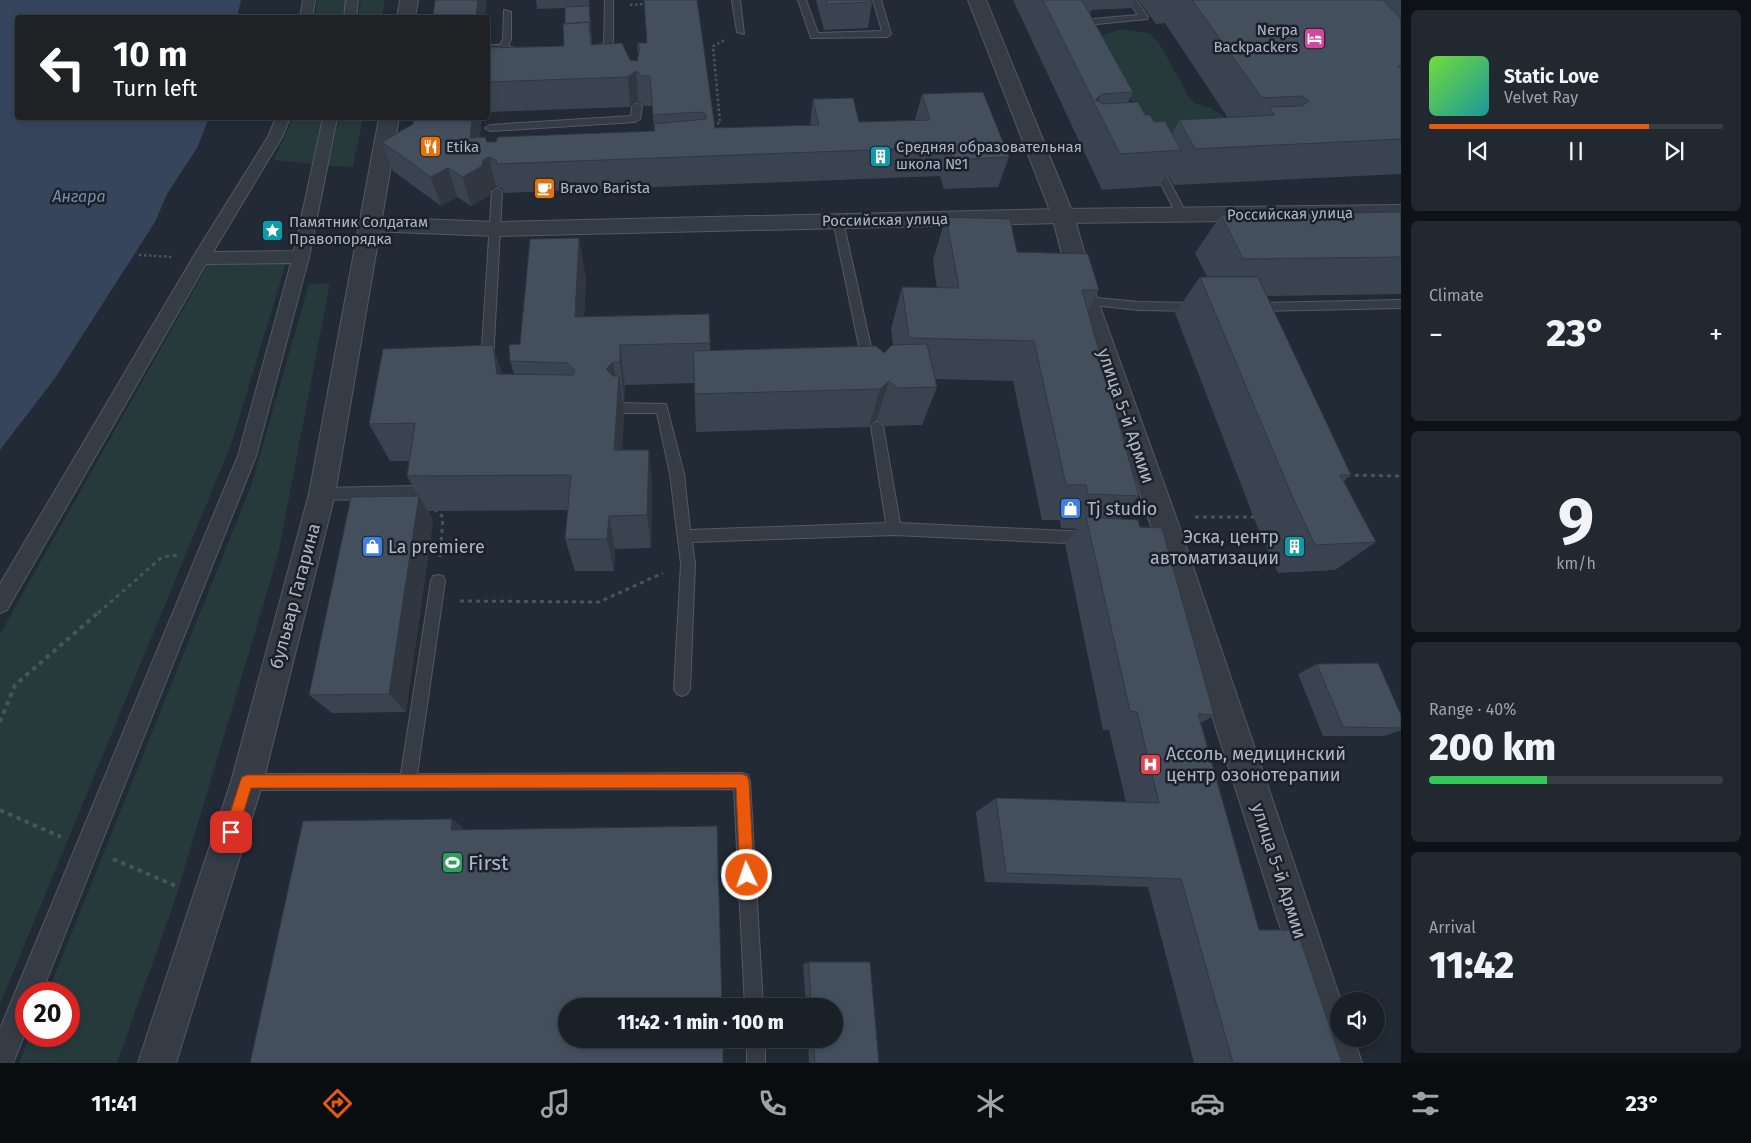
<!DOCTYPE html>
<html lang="en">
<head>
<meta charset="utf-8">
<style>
  :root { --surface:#192028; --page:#222830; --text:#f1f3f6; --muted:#9fa3a8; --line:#373e45; --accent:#ea580c }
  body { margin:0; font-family:"Fira Sans",sans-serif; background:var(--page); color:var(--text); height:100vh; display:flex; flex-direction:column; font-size:19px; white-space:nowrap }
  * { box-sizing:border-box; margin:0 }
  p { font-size:16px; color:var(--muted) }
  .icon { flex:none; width:28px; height:28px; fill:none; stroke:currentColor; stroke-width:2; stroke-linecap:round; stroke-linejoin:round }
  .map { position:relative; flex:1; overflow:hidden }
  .panel { display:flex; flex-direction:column; gap:10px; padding:10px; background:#0e1216; width:350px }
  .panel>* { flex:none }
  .banner { position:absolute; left:15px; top:15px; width:475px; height:105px; border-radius:5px; box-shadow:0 2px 8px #0003,0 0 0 1px var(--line); background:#202124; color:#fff; overflow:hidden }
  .controls { position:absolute; left:1330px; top:992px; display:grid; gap:10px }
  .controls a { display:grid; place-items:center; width:55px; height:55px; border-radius:50%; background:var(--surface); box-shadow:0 2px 8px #0003,0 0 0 1px var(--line); font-size:25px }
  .speed { position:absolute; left:15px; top:982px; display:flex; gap:10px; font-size:25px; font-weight:700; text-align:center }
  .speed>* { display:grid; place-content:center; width:65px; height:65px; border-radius:50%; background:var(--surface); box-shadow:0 2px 8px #0003,0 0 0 1px var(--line); line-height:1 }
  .speed .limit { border:8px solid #d22; background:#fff; color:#111 }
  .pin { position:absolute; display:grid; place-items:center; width:42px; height:42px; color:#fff; margin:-21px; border-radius:10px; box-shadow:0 2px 8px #0006 }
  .me { position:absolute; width:55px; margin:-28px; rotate:357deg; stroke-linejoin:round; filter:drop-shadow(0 0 4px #0008) }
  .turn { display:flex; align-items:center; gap:18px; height:105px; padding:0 15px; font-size:22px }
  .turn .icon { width:65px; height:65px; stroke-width:2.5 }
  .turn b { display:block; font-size:35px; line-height:42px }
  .big { font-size:38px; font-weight:800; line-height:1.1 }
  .panel .card { flex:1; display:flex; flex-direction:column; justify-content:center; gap:8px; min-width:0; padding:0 18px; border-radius:8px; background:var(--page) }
  .panel .dial { align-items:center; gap:0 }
  .dial b { font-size:65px; line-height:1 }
  .song { display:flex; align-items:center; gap:15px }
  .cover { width:60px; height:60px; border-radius:8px; background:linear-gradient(135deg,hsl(100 70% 55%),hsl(180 70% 35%)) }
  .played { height:5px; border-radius:2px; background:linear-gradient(90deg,var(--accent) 75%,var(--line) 75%) }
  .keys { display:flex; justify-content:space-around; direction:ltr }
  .heat { display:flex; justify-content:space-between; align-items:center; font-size:28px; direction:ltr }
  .charge { height:8px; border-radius:4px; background:linear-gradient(90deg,#34c759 40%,var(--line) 0) }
  .trip { position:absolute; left:558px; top:998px; width:285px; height:50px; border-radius:25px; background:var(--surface); box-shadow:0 2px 8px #0003,0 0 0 1px var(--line); font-weight:800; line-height:50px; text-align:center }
  .tabs { display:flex; height:80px; justify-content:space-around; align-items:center; background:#0a0d10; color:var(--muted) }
  .tabs .icon { width:35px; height:35px }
  .tabs .selected { color:var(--accent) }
  .tabs b { font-size:22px; color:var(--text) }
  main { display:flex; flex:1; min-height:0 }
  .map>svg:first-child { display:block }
</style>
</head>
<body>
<main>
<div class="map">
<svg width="1401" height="1063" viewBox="0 0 1401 1063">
  <rect width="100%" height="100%" fill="#212a35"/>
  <!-- green -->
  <path fill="#273a3b" d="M317 0H347L344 17 315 18Z
    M361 0H385L382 17H358Z
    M1122 29 1150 34 1159 43 1189 97 1196 104 1211 108 1224 117 1247 119 1152 140 1101 42 1103 35Z
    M293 118H324L312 164 274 160Z
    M339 118H363L353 167 328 166Z
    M209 263H286L231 445 0 1004V634Z
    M330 283 278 555 175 900 117 1063H19L30 1036H69V994H47L251 486 309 284Z"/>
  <!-- water -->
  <path fill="#36455c" d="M0 0H241L237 17 18 18V118H209L197 148 167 194 155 222 55 378 0 450Z"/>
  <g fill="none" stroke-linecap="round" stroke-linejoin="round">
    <defs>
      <path id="service" d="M605 0H613V46L608 49 590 50V46L604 44Z
        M732 0H740L744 34 737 32Z
        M798 0H806L818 33 882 31 873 0H881L891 34 887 37 811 38Z
        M1128 0H1136L1148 17 1147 19 1087 25 1088 27 1084 30 1077 23 1081 20 1138 15Z
        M504 10 511 12V39L508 46 525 51V55L515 56 502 50 488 51V45H500L503 39Z
        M637 103 642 106 640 119 635 122 490 131 485 128 490 125 631 116 632 106Z
        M1155 160 1160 163 1187 215 1186 218H1178L1177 215 1150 163Z
        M497 188 502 191 493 363 487 368 481 363 492 191Z
        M838 217 843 221 875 365 869 370 863 365 833 221Z
        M1086 297 1139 302 1197 303 1203 307 1197 311 1139 310 1082 304 1080 301Z
        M1401 300V308L1254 311 1248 307 1254 303Z
        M620 403 666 404 684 474 690 530 886 523 871 426 877 421 883 426 900 523 1088 532 1093 534 1095 538 1093 542 1088 544 894 535 692 542 695 564 690 689 687 694 682 696 677 694 674 689 681 564 670 474 657 413H620L614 408Z
        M415 486 420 488 422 492 420 496 415 498 322 500 317 498 315 494 317 490 322 488Z
        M438 575 443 576 445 581 417 774 742 773 748 775 750 781 763 1006H745L734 789 247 790 241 788 239 782 241 776 247 774H401L431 581 433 576Z
        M747 1039H765V1063H747Z"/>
      <path id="pedestrian" d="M303 0H315L312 18H300Z
        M346 0H358L356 18H344Z
        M276 118H290L282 137 213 252 294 251 323 118H337L309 257 256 456 41 994H26V1031L13 1063H0V1029L238 456 291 263 206 264 7 610 0 613V584L195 254 268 137Z"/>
      <path id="minor" d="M1401 205V219L1063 223 495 236 369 231 361 229 358 224 361 219 369 217 495 222 1063 209Z"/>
      <path id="tertiary" d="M400 0H418L415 18H397Z
        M968 0H986L1074 216 1098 301 1176 517 1341 1001H1339V1039H1354L1362 1063H1324L1148 517 1074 301 1052 216Z
        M379 118H399L335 494 263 782 176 1063H138L231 782 309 494Z"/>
    </defs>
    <!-- service casing -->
    <use href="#service" stroke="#525964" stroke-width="2"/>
    <!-- pedestrian casing -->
    <use href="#pedestrian" stroke="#525964" stroke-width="2"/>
    <!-- minor casing -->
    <use href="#minor" stroke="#525964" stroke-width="2"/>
    <!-- tertiary casing -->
    <use href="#tertiary" stroke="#525964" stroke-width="2"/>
    <!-- path-far2 -->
    <path stroke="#455558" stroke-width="2.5" stroke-dasharray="2.5 2.5" stroke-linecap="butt" d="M630 5 644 4
      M712 124 720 123 713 46 725 40
      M139 255 173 257"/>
    <!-- path-far1 -->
    <path stroke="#455558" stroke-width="3" stroke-dasharray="4 4" stroke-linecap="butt" d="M1347 475 1401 476
      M434 509 443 517 440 557
      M1195 517H1256
      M460 601 599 602 663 573
      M98 613 162 557 178 555"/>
    <!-- path -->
    <path stroke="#455558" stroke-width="4" stroke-dasharray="4.5 4.5" stroke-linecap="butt" d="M0 722 15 685 99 612
      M0 810 61 837
      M113 859 178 887"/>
    <!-- service -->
    <use href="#service" fill="#353c46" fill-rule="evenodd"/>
    <!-- pedestrian -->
    <use href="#pedestrian" fill="#353c46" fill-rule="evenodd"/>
    <!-- minor -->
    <use href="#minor" fill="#353c46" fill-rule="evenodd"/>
    <!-- tertiary -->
    <use href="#tertiary" fill="#353c46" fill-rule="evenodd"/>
  </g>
  <!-- wall -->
  <path fill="#3a4450" d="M536 0H589L592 45 630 60 637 61 638 57 637 43H647L644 0H697L715 128 810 125 813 99 859 122 915 120 922 94 1009 157 998 187 944 189 940 176 504 193 503 189 496 186 491 189 490 195 471 206 457 197 441 206 393 171 382 142 413 124 414 118H481L480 137 487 142 654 131 652 106H644L638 101 630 107 488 112V48L564 46 565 24V8L537 9Z
    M816 0H871L872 2 868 28 824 30Z
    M1013 0H1135L1131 8 1091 10 1090 14 1133 92 1128 103 1172 134 1179 120 1228 118 1165 23 1156 24 1138 0H1401V174L1174 185 1167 173 1160 186 1102 190Z
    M1401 212V294L1267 296 1351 475 1344 481 1376 542 1335 570 1278 573 1257 526 1175 313 1200 277H1207L1195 253 1221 215Z
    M946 217 1017 252 1099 290 1088 310 1139 496 1120 519 1140 527 1214 715 1201 723 1259 930 1342 1063H1194L1148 887 985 882 976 812 996 798 1126 802 1109 730H1103L1065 544 1077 529 1061 528 1060 520H1042L1013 381 935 379 937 387 922 425 885 426 877 419 869 427 696 432 694 383 625 385 624 401H622L624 415 622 450H649L652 486 651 548 615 549 614 571H575L565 539 568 510 428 511 433 521 406 712 332 713 309 695 418 496 407 476 409 461H390L369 424 502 374H514L510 361 579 238 586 280 584 317 710 343V351L884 353 893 345 891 329 902 287 937 288 933 260Z
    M1317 664 1401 715V730L1384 736H1323L1298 674Z
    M809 962 879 1063H809L808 1039H834V1006H806L803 964Z"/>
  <!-- shaded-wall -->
  <path fill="#303741" d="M478 0H487L485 18H476Z
    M636 71 638 101 630 107 628 77Z
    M1102 94 1096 107 1095 100Z
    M472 118H481L478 167 470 138Z
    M489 157 496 186 491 189 490 195 471 206 463 177 483 160Z
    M448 168 457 197 441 206 431 177Z
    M579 238 586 280 582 358 575 317Z
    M493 345 506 385 497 374Z
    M620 345 625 385 624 401 620 362Z
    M613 362 618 393 619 376 624 415 620 486 614 450 606 369Z
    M889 381 877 419 869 427 880 389Z
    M649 450 652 486 651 548 647 515Z
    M419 496 433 521 406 712 389 694Z
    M609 516 615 549 614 571 607 539Z
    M452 819 463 827 462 838 451 830Z"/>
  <!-- building -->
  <path fill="#444f5d" stroke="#303741" d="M435 0H478L476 18H433Z
    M644 0H697L715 128 819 125 813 99 853 98 859 122 930 120 922 94 983 92 1009 157 953 160 949 147 497 164 496 160 489 157 483 160 482 166 463 177 448 168 431 177 382 142 413 124 414 118H472L470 138 485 137 487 142H496L498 137 655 131 654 124 706 119V114L700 112 653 115 650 76H642L636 71 628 77 488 82V48L564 46 563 24 589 22 591 45 622 43 630 60 637 61 640 47 637 43H647Z
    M826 0H871L872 2 827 4Z
    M1043 0H1082L1133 92 1102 94 1095 100 1103 104 1138 102 1145 115H1150L1154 122 1165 121 1181 150 1120 154Z
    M1192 0H1383L1401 19V66H1398L1401 69V139L1195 149 1179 120 1275 115 1269 107 1302 106 1309 101 1301 96 1262 98Z
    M589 6 591 34 589 22 565 24V7Z
    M1401 212V257L1243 259 1221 215Z
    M946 217 1010 219 1017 252 1088 254 1099 290H1082L1139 496 1088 494 1086 485H1066L1034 341 909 338 902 287 959 288Z
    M579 238 575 317 709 314 710 343 620 345V362H613L606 369 613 376H619L614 450H649L647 515 609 516 607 539H565L571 475 407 476 415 423 369 424 383 349 493 345 497 374 573 375 575 370 567 363 510 361 509 345 520 344 530 239Z
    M1200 277H1258L1351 475H1340L1376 542 1315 545 1292 496Z
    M927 344 937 387 897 388 889 381 880 389 695 394 693 351 876 346 884 353 892 345Z
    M419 496 389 694 309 695 351 497Z
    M1086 517 1138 520 1140 527 1162 528 1214 715 1198 714 1259 930H1297L1342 1063H1233L1181 879 1006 873 996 798 1159 803 1137 712 1130 711Z
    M1378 663 1401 715V728L1343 727 1317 664Z
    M452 819 451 830 717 826 722 1006H566V1039H723V1063H250L303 821Z
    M809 962H870L879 1063H815L813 1039H834V1006H811Z"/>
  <!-- route -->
  <path fill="#ea580c" stroke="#983908" d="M742 774 747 776 749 781 754 875 752 880 747 882 742 880 740 875 736 788H251L236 837 231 839 226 837 224 832 240 782 242 777 247 775Z"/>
  <!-- icons -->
  <defs>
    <symbol id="hotel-square" viewBox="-11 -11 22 22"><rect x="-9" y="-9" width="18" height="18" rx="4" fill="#d1479c" stroke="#1a212b"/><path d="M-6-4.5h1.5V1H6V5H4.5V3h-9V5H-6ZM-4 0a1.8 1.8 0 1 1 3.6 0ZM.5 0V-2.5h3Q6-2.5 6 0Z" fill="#fff"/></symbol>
    <symbol id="restaurant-square" viewBox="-11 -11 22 22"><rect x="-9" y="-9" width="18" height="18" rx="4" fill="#e8710a" stroke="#1a212b"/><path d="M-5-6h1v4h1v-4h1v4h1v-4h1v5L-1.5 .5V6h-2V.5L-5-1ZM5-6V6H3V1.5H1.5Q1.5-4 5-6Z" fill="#fff"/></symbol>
    <symbol id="building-square" viewBox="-11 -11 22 22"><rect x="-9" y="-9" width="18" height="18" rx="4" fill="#0f9aa8" stroke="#1a212b"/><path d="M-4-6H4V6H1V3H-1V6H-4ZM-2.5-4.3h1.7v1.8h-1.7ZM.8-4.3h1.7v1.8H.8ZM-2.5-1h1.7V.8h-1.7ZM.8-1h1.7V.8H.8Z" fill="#fff"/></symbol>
    <symbol id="cafe-square" viewBox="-11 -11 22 22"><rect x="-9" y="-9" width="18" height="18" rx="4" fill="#e8710a" stroke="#1a212b"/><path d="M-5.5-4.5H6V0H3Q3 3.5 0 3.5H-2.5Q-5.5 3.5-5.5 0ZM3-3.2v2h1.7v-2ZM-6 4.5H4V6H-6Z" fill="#fff"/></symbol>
    <symbol id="sight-square" viewBox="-11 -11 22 22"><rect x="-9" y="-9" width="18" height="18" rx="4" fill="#0f9aa8" stroke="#1a212b"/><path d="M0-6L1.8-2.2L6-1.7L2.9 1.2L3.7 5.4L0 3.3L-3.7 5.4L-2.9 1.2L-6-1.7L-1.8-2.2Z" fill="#fff"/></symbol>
    <symbol id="shop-square" viewBox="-11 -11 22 22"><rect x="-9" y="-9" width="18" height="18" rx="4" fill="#3f7fe0" stroke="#1a212b"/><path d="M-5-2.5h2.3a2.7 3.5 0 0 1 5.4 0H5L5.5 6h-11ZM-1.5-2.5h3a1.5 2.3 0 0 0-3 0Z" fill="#fff"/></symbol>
    <symbol id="hospital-square" viewBox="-11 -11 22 22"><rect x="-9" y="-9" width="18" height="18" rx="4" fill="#e0444e" stroke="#1a212b"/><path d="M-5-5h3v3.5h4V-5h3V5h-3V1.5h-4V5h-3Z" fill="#fff"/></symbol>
    <symbol id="stadium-square" viewBox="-11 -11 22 22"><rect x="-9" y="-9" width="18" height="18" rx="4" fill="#2e9e5b" stroke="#1a212b"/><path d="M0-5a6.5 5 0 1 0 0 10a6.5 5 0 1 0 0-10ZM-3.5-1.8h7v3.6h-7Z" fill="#fff"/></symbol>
  </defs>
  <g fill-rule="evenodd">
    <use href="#hotel-square" x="1302" y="26" width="25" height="25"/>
    <use href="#restaurant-square" x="418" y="134" width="25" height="25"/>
    <use href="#building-square" x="868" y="144" width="25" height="25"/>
    <use href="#cafe-square" x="532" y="176" width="25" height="25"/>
    <use href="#sight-square" x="260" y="218" width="25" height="25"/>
    <use href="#shop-square" x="1058" y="496" width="25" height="25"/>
    <use href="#shop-square" x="360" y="534" width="25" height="25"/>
    <use href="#building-square" x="1282" y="534" width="25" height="25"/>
    <use href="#hospital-square" x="1138" y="752" width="25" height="25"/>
    <use href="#stadium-square" x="440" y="850" width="25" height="25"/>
  </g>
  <g text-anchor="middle" stroke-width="5" stroke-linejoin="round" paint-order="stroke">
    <!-- far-poi labels -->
    <g font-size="15" fill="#afb6c3" stroke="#1a212b" text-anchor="start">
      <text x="1298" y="35" text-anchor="end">Nerpa<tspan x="1298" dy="17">Backpackers</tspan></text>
      <text x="446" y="152">Etika</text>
      <text x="896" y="152">Средняя образовательная<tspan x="896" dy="17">школа №1</tspan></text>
      <text x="560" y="193">Bravo Barista</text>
      <text x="289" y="227">Памятник Солдатам<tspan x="289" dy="17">Правопорядка</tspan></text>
    </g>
    <!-- far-street labels -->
    <g font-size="15" fill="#afb6c3" stroke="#1a212b">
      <text transform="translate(1290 214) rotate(-1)" y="5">Российская улица</text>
      <text transform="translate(885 220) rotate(-1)" y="5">Российская улица</text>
    </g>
    <!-- far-water labels -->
    <g font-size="16" font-style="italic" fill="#798eaa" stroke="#1a212b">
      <text x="79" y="202">Ангара</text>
    </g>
    <!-- street labels -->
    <g font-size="18" fill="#afb6c3" stroke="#1a212b">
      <text transform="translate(1126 416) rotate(71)" y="6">улица 5-й Армии</text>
      <text transform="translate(295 596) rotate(-75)" y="6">бульвар Гагарина</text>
      <text transform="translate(1279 871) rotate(72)" y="6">улица 5-й Армии</text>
    </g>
    <!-- poi labels -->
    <g font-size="18" fill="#afb6c3" stroke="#1a212b" text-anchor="start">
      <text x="1087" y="515">Tj studio</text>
      <text x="1279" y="543" text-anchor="end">Эска, центр<tspan x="1279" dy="21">автоматизации</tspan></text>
      <text x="388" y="553">La premiere</text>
      <text x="1166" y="760">Ассоль, медицинский<tspan x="1166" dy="21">центр озонотерапии</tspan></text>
    </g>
    <!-- near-poi labels -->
    <g font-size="21" fill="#afb6c3" stroke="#1a212b" text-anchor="start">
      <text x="468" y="870">First</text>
    </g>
  </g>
</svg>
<div class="controls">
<a><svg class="icon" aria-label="sound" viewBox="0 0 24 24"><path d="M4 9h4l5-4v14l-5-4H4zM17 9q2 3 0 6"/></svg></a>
</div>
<div class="speed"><div class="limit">20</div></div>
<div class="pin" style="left:231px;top:832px;background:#d93025"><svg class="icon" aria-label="arrive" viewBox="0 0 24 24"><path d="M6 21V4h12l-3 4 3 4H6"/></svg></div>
<svg class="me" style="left:747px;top:875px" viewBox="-20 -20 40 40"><circle r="17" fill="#ea580c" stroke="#fff" stroke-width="3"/><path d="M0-11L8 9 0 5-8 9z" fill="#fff"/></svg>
<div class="trip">11:42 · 1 min · 100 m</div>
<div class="banner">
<div class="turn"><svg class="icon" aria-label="left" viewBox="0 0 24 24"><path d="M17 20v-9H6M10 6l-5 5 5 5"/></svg><div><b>10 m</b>Turn left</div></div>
</div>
</div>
<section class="panel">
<div class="card">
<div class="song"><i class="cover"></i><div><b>Static Love</b><p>Velvet Ray</p></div></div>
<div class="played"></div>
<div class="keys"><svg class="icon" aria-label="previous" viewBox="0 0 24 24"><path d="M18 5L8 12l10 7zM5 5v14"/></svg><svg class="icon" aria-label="pause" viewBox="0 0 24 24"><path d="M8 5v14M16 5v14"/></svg><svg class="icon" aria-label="next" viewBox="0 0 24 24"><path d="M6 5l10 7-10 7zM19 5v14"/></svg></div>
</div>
<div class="card"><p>Climate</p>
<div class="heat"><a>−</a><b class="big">23°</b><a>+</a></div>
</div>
<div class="card dial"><b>9</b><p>km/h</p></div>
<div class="card"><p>Range · 40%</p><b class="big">200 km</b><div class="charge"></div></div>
<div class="card"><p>Arrival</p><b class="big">11:42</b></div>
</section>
</main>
<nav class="tabs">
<b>11:41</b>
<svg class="icon selected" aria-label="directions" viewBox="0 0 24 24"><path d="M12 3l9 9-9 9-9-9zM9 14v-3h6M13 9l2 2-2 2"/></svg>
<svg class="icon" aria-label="music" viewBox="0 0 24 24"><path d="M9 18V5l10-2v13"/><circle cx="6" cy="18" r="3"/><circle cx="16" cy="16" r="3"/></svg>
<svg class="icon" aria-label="phone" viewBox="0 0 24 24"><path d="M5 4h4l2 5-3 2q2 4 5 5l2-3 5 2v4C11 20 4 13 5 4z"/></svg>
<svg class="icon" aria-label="climate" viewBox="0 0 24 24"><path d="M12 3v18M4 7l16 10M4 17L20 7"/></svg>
<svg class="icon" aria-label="car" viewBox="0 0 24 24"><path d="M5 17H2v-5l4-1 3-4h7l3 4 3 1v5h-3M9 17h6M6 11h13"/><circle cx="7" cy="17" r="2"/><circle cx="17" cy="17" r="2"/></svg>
<svg class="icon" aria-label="filters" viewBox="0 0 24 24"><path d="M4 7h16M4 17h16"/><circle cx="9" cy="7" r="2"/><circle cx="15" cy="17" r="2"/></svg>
<b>23°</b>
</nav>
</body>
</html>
